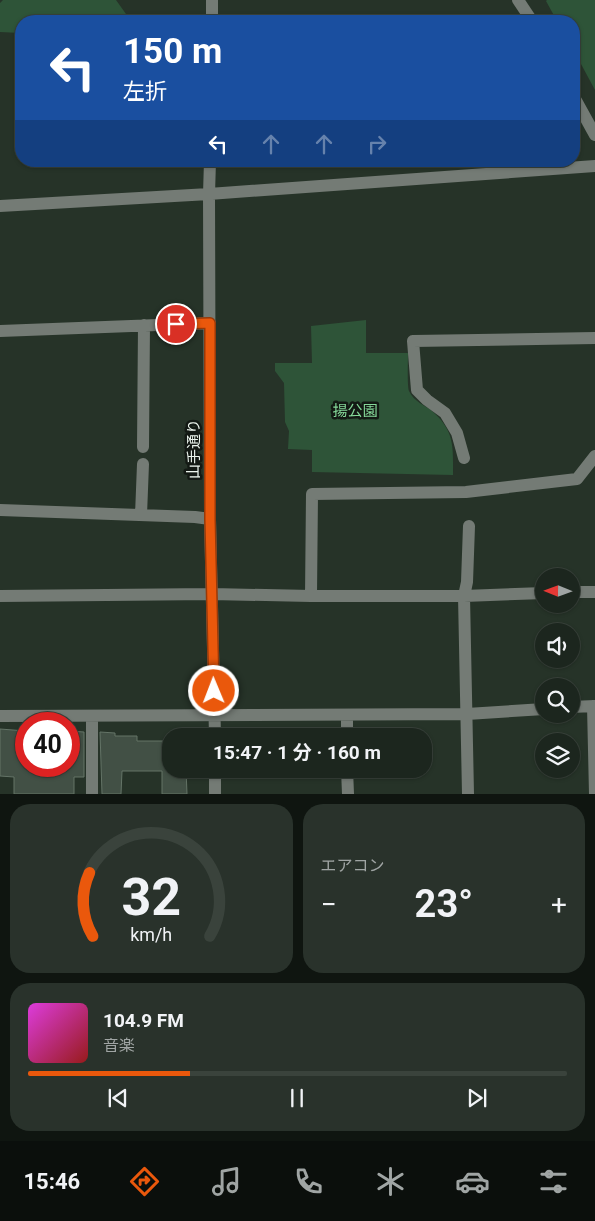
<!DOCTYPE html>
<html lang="ja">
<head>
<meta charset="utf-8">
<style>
  :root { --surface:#1c261e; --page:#29322b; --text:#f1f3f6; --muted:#a0a5a4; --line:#3a433c; --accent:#ea580c }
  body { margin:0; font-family:Roboto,"Noto Sans JP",sans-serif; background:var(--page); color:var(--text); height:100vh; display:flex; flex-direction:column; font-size:19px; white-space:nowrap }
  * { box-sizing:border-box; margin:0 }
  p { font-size:16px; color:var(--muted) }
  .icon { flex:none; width:28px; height:28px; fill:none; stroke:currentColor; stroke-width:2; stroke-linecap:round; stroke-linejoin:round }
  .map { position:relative; height:794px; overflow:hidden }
  .drawer { display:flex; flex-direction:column; gap:10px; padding:10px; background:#0f1510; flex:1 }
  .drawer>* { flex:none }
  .banner { position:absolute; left:15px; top:15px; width:565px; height:152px; border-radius:20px; box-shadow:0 1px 4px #0004,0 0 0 1px var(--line); background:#1a4fa0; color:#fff; overflow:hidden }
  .needle { width:32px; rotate:271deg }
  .tools { position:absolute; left:535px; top:568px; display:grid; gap:10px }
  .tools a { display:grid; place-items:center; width:45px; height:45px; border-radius:50%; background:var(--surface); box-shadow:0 1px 4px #0004,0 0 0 1px var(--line); font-size:25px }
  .speed { position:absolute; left:15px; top:712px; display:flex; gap:10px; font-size:25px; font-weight:700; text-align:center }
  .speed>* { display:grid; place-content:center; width:65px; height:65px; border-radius:50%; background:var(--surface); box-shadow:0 1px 4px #0004,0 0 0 1px var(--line); line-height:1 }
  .speed .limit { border:8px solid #d22; background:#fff; color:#111 }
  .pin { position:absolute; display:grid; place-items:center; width:42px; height:42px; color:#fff; margin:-21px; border:2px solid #fff; border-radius:50%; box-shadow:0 1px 5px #0007 }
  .me { position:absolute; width:55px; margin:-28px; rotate:359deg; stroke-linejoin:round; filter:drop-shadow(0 0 4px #0008) }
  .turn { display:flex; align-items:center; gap:18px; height:105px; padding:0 25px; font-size:22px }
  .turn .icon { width:65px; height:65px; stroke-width:2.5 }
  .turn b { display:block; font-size:35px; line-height:42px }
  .lanes { display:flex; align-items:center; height:48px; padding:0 25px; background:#0003; justify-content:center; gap:25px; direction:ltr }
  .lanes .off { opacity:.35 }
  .big { font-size:38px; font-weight:700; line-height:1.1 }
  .drawer .tile { flex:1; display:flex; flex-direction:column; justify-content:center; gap:8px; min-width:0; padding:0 18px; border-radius:20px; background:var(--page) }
  .drawer .dial { align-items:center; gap:0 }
  .dial svg { height:130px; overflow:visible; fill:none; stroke:var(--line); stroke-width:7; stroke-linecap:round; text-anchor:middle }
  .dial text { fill:var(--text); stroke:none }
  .song { display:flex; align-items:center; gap:15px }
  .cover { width:60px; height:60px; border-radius:8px; background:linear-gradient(135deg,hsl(300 70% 55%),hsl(0 70% 35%)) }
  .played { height:5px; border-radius:2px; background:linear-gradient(90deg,var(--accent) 30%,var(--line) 30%) }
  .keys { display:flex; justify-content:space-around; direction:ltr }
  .heat { display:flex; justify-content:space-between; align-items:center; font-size:28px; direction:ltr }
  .drawer .tiles { flex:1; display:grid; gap:10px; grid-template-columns:1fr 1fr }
  .tile:last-child { grid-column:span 2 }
  .trip { position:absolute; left:162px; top:728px; width:270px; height:50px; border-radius:20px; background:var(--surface); box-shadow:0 1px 4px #0004,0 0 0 1px var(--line); font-weight:700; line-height:50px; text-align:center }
  .menu { display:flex; height:80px; justify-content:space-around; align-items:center; background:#0b0f0c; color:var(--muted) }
  .menu .icon { width:35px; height:35px }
  .menu .current { color:var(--accent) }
  .menu b { font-size:22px; color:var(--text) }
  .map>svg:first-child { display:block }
</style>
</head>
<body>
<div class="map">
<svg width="595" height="794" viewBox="0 0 595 794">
  <rect width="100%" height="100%" fill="#263328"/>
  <!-- green -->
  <path fill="#2e5438" d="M3 0H116L131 21H21V33L0 32V3Z
    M547 0H595V90L574 51V21H557L546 1Z
    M366 320V353H408C408 361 407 385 409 391 414 402 425 405 432 411 455 431 453 447 453 475L312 472V450L288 449 289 431 285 422 284 383 275 371V363H312L311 326Z"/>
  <!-- building -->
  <path fill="#425045" stroke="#647467" d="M0 729 26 731V766H69V731L84 732V777H74V794H14V777L0 776Z
    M100 732 115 733V736H137V741H171V769H186L187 794H162V771H122L121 794H102Z"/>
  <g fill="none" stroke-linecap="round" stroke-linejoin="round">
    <!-- minor -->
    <path stroke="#747b75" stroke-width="12" d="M518 0 532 21
      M212 21V0
      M574 97 595 135
      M210 161 209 194 210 519 215 736
      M0 206 209 194 595 166
      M0 331 210 323
      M143 447 144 325
      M464 458 457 433 445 413 427 400 417 390 413 341 595 338
      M0 510 195 517 210 519
      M141 515 143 464
      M571 592H595
      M0 596 212 594 311 596H464L544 593
      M311 596 312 494 466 492 577 479 595 456
      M593 706 595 794
      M571 707 595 706
      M347 715V736
      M0 716 467 714 544 709
      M92 716V794
      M347 769 348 794
      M215 794V769
      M468 794 464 596 467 582 469 526"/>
  </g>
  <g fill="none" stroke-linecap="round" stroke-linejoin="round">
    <defs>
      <path id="route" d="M176 324 210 323V519L214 691"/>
    </defs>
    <!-- route casing -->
    <use href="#route" stroke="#983908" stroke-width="12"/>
    <!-- route -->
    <use href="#route" stroke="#ea580c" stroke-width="9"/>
  </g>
  <g text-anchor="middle" stroke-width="5" stroke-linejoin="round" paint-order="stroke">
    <!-- park labels -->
    <g font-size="15" fill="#85d899" stroke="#131914">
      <text x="355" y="416">揚公園</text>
    </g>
    <!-- street labels -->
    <g font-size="15" fill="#ebf4ed" stroke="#131914">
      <text transform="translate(194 449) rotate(-90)" y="5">山手通り</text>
    </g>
  </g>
</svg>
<div class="tools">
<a><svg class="needle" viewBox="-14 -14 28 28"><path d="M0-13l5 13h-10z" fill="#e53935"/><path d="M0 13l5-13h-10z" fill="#a0a5a4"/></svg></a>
<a><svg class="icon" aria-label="sound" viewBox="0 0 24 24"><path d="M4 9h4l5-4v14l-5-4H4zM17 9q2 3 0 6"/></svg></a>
<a><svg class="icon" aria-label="search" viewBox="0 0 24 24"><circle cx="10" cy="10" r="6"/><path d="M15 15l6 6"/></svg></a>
<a><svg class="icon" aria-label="layers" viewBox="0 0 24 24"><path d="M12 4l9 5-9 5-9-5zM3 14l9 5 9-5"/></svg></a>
</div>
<div class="speed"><div class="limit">40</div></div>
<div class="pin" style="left:176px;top:324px;background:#d93025"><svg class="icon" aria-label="arrive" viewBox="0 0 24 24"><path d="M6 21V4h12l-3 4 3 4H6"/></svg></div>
<svg class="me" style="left:214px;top:691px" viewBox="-20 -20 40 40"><circle r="17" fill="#ea580c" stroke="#fff" stroke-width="3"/><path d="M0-11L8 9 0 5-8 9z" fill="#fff"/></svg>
<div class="trip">15:47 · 1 分 · 160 m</div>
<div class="banner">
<div class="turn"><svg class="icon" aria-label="left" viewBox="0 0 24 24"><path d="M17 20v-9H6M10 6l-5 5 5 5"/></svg><div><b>150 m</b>左折</div></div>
<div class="lanes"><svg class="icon" aria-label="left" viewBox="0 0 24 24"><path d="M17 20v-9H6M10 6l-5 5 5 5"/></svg><svg class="icon off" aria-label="ahead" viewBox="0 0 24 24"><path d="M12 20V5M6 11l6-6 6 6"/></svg><svg class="icon off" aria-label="ahead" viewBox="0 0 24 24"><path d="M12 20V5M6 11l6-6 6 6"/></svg><svg class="icon off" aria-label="right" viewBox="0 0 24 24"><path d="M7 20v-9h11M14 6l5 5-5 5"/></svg></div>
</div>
</div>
<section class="drawer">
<div class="tiles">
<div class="tile dial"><svg viewBox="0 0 100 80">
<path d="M14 69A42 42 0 1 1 86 69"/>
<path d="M14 69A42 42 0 0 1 12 30" stroke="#ea580c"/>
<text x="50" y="56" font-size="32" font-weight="700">32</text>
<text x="50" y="72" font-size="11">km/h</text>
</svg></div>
<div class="tile"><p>エアコン</p>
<div class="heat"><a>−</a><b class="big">23°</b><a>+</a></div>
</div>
<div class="tile">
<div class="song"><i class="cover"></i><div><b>104.9 FM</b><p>音楽</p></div></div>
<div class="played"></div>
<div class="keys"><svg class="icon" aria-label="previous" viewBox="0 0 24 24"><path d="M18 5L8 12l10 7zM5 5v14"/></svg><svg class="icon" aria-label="pause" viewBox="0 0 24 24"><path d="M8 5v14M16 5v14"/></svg><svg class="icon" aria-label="next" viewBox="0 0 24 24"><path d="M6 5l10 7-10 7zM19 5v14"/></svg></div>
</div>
</div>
</section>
<nav class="menu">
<b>15:46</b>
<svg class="icon current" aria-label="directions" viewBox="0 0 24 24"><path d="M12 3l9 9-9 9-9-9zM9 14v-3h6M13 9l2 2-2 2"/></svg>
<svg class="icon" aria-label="music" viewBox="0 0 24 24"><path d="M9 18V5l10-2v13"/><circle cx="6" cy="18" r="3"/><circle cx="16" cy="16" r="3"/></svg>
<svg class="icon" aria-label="phone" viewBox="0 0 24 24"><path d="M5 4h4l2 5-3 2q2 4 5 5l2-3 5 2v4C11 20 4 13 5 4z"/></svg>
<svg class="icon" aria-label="climate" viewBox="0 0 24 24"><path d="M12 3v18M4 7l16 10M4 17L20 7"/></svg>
<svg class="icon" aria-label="car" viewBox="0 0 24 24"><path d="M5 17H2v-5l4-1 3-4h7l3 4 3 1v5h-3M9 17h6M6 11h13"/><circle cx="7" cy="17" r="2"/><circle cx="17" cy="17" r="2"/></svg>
<svg class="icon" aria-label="filters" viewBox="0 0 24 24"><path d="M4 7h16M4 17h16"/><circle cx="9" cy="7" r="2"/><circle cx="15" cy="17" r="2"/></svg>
</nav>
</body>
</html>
